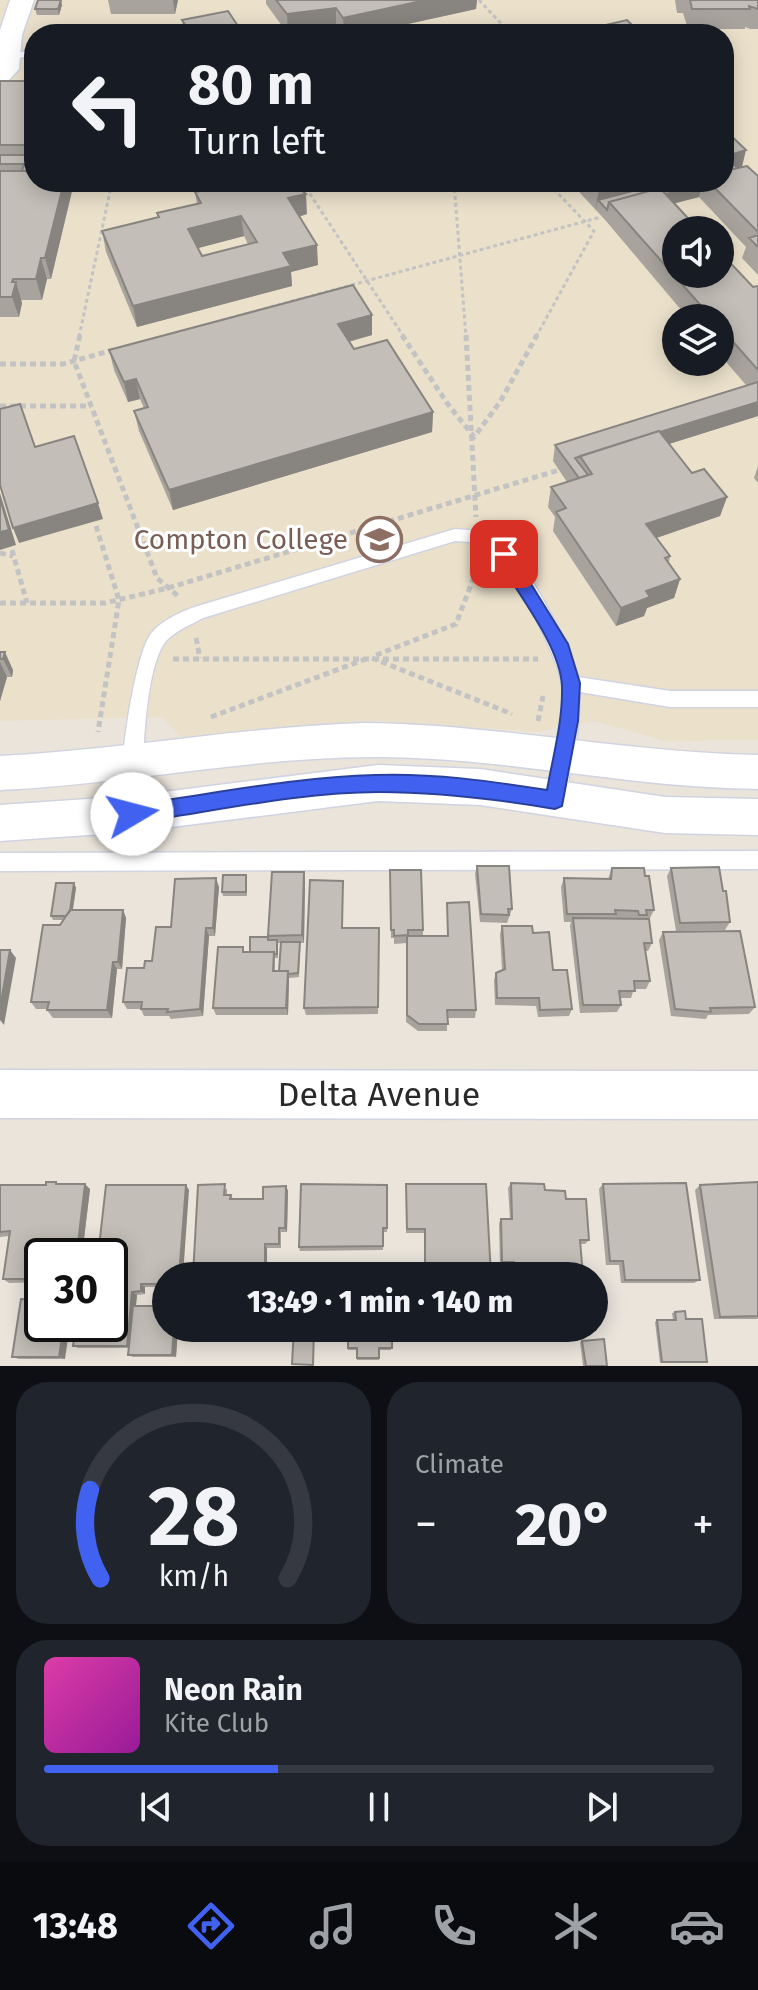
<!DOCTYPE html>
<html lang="en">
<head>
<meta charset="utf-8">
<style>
  :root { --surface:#171b24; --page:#20242c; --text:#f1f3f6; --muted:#9ea1a6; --line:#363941; --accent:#4162f1 }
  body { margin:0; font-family:"Fira Sans",sans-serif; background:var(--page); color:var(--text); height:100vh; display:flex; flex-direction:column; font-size:30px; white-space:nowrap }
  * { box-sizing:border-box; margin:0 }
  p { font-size:26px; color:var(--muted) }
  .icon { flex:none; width:44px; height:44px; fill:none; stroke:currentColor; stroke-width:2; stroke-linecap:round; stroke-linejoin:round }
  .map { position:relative; height:1366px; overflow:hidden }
  .panel { display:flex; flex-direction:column; gap:16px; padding:16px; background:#0d0f14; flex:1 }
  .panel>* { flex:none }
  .banner { position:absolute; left:24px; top:24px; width:710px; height:168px; border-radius:32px; box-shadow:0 4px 20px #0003; background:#171b24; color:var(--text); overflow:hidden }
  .controls { position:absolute; left:662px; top:216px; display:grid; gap:16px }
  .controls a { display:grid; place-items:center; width:72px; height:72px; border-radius:50%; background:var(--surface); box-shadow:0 4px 20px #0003; font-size:40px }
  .speed { position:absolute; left:24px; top:1238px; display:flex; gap:16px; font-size:40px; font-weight:700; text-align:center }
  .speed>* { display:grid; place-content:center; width:104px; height:104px; border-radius:50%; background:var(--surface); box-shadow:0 4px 20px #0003; line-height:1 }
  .speed .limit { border:4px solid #111; border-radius:12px; background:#fff; color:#111 }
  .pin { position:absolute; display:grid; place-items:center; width:68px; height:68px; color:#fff; margin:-34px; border-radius:16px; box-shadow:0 4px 12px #0006 }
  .me { position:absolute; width:88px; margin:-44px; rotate:82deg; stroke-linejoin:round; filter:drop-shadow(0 0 6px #0008) }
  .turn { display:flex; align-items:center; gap:28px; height:168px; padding:0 32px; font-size:36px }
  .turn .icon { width:104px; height:104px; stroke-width:2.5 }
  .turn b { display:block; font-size:56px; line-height:68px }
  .big { font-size:60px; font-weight:800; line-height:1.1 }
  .panel .tile { flex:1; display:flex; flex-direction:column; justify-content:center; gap:12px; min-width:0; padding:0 28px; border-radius:32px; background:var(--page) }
  .panel .dial { align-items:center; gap:0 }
  .dial svg { height:208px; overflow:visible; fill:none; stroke:var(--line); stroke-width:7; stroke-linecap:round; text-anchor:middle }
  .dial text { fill:var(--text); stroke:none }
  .song { display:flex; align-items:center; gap:24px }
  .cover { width:96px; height:96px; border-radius:12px; background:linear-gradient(135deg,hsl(320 70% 55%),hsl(300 70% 35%)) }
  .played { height:8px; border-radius:4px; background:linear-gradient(90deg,var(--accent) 35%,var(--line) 35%) }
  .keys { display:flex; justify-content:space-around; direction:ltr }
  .heat { display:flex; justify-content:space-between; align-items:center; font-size:44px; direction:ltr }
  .panel .tiles { flex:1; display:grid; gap:16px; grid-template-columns:1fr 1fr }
  .tile:last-child { grid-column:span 2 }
  .trip { position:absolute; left:152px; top:1262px; width:456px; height:80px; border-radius:40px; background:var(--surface); box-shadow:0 4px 20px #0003; font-weight:800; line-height:80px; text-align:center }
  .dock { display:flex; height:128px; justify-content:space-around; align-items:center; background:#090b0e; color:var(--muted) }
  .dock .icon { width:56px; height:56px }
  .dock .active { color:var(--accent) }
  .dock b { font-size:36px; color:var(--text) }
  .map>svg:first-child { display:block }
</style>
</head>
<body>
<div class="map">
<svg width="758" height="1366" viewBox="0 0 758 1366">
  <rect width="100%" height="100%" fill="#eae4db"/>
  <!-- education -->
  <path fill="#ebe1cb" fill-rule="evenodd" d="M0 0H758V740L665 741 595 721 537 732 379 721 317 724 182 739 162 717 0 721ZM34 34H724V182H34ZM676 230H720V274H676ZM676 318H720V362H676Z"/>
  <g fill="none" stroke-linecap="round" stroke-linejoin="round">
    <defs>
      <path id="service" d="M34 49V55L8 60 2 57Z
        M455 529C468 530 486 530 497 538 525 558 569 643 578 677L670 691H758V707H670L580 692 578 728 565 800 562 806 555 809 548 806 545 800C552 763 566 722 562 685 558 655 510 563 485 546 477 541 464 542 455 541L203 618C191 625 176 630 166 641 143 669 142 776 142 814L139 820 132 823 125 820C113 793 133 661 150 635 160 621 182 611 198 606Z
        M758 851V869L0 871V853Z"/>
      <path id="minor" d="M10 0H34L22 35 19 69 9 80 0 82V30Z
        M364 723C496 724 626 753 758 755V789C632 788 508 758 382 757 254 756 128 784 0 790V756C122 750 242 727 364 723Z
        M378 765 480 769 665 797 758 799V835L665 833 480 805 378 801 132 832 0 841V805L132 796Z
        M0 1070 758 1071V1119L0 1118Z"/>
    </defs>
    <!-- service casing -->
    <use href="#service" stroke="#d0d3e1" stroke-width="3"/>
    <!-- minor casing -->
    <use href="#minor" stroke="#d0d3e1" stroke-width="3"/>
    <!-- path-far1 -->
    <path stroke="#c3c3c3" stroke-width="3" stroke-dasharray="4 3" stroke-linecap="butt" d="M479 0 511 34
      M302 182 404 337
      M454 182 466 337
      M223 320 601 217
      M79 337 112 182
      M536 337 594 231 547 182"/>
    <!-- path -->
    <path stroke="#c3c3c3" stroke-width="5" stroke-dasharray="6 4" stroke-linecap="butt" d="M80 335 74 361 157 578 178 596
      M402 335 447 403 474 437 500 402 537 335
      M466 335 476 517
      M0 364H63L113 350
      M0 406H91
      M96 526 119 600 98 732
      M12 550 27 603
      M0 553 13 556
      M0 603H105L168 588 559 470
      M196 638 200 658
      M376 655 456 624 480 561
      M372 658 512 714
      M173 659H538
      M211 717 366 659
      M538 721 543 696"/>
    <!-- service -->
    <use href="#service" fill="#fff" fill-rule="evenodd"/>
    <!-- minor -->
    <use href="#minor" fill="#fff" fill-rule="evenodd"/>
  </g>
  <!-- wall -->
  <path fill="#a8a39d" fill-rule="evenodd" d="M108 0H178L175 14H111Z
    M266 0H477L476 9 362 34H341L336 28 288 34 266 4Z
    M675 0H758V29H750L745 27V29H688L683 13H677Z
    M62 5 59 15H37L35 9Z
    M182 20 240 29 241 34H185Z
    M0 81H34V182H70L72 191 51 279H47L42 300H21L22 303 19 317H0Z
    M742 167 758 176V275L742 258 746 247 699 197 674 203 753 287 758 286V416L669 444 692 473 727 497 720 516 657 538 670 556 669 562 680 579 674 598 647 608 644 616 616 626 553 531 555 517 548 507 551 487 567 482 553 461 555 445 746 385 720 355V318H688L606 221 570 182H724Z
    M216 182H292L307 214 299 217 318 265 291 272 292 286 137 327 106 252 102 231 158 218 157 213 197 204 195 192 216 187ZM244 236 248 244 202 256 198 248Z
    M372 315V335L349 342 354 349 433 412 432 432 173 510 139 431 134 411 144 408 140 399 128 402 114 370 109 350Z
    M758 466V483L754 478Z
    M0 652 13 670 12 677H7L0 701Z
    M477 866 512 909 507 923 480 922 475 874Z
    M612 868 645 876 654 910 650 918H645L652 943 648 951H645L650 981 646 989H634L631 998H620L621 1005 617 1012 580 1013 570 926 571 922H564L561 887 564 878 608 879Z
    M671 868 730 922 725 930 676 931 667 876Z
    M390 870 423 930V936H447V903L476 1010 475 1018H447V1031H418L406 1022 407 943 394 944V938H391Z
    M272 872H304L305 880 304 943H300L299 977 289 978 288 1015H216L213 1008 245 952H250L268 937ZM278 943H281L279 971H275V958H278Z
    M246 875 247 896H223L222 892Z
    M343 881 342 928H379L378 1014 306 1015 304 1008Z
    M74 883 76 888 73 910H123L126 918 122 969H117L112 1018H53L47 1010 48 1009H36L31 1002 63 920H53L51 916Z
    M219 887 215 936H209L203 1016 171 1019 169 1016H144L141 1009H127L123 1002 144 968 152 961 171 927Z
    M502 926 533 933 572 1009 569 1016 538 1017 536 1006 495 1005 494 980 496 973 502 970 500 934Z
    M663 932 755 1007 749 1014 708 1015 706 1019 671 1016 659 940Z
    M758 1182V1319H714L695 1190 700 1185Z
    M511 1183 545 1190 566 1199 589 1240 585 1244H580L583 1276H513L512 1266H500L499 1223 501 1219H510L508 1188Z
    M59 1184 90 1189 83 1247H55L42 1256V1282L9 1283 3 1279 9 1236 0 1237V1185Z
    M603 1184 700 1280 694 1283H621L619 1265H606L599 1189Z
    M198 1185 227 1189V1195H231L233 1199H263L286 1186 288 1191 287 1232H281V1248H267Z
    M387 1185V1232H383V1250L300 1251 299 1247Z
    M406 1189 491 1276H425L424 1233H406Z
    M189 1190 166 1276V1287H145V1294L137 1295 136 1306 166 1328H178L176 1357H133L128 1355 129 1348H78L73 1346Z
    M21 1299 65 1359H19L12 1357Z
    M675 1312 686 1319 707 1362 660 1363 655 1322 657 1320H673L672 1313Z
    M392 1328 391 1350H379V1360H357V1350H348V1348Z
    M582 1341 607 1366H583L580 1342Z"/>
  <!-- shaded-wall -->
  <path fill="#888580" d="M61 0 62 5 59 15 58 9Z
    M173 0H178L175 14Z
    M426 0H477L476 9 362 34H344L343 18Z
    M336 8V28L288 34 287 14Z
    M240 29 241 34H216Z
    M34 99V138L26 124Z
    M746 150 741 171 724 176V157Z
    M64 182H70L72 191 51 279 45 258Z
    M630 182H701L609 202 598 200 595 211 599 190Z
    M702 185 699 197 623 217 615 208Z
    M306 194 307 214 289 219 288 198Z
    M241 216 244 236 191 250 188 229Z
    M317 245 318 265 291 272 292 286 137 327 133 306 283 253Z
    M41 258 47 279 42 300 36 279Z
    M13 279 15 286 16 282 22 303 19 317 12 297Z
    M372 315V335L339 344 338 324Z
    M136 379 140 399 128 402 124 382Z
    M758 402V416L653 449 580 456Z
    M433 412 432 432 173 510 169 490Z
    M0 493 16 545 0 550Z
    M727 497 720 516 641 543 646 524Z
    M98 503 103 519 19 543 13 528Z
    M680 579 674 598 647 608 644 616 616 626 621 608 646 591Z
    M5 652 13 670 12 677 3 659Z
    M0 662 7 677 0 701Z
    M304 872 305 880 304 943 302 935Z
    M216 878 219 887 215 936 213 928Z
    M74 883 76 888 71 920 69 916Z
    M123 910 126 918 122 969 118 962Z
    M206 928 209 936 203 1016 200 1009Z
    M10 950 16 958 4 1025 0 1020V1008Z
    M113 962 117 969 112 1018 107 1010Z
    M288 971 289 979 288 1015 286 1008Z
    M85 1184 90 1189 83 1247 78 1243Z
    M186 1185 189 1190 183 1276H179Z
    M286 1186 288 1191 287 1232 285 1228Z
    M49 1243 55 1247 54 1256H47Z
    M265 1244 267 1248V1276H265Z
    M141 1284 145 1287V1294L141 1291Z
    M132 1292 137 1295 131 1349 127 1346Z
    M64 1324H70L65 1359 59 1357Z
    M174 1328H178L176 1357 172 1355Z"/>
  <!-- building -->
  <path fill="#c3beb7" stroke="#888580" stroke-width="2" fill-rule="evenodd" d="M38 0H61L58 9H35Z
    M276 0H426L343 18 336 8 287 14Z
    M690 0H758V9L749 6 750 9H692Z
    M228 11 240 29 216 34H191L182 20Z
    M627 20 641 34H566Z
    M162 25 167 34H117Z
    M266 31 268 34H251Z
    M0 81H34V99L26 124H34V145H0Z
    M724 129 746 150 724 157Z
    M0 155H34V171H22L24 164H0Z
    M734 165 738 168 724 171V167Z
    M747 166 758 176V232L709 182H724V171Z
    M0 171H34V182H64L45 258H41L36 279H13L12 282H16L12 297H0Z
    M220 182H292L306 194 288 198 317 245 283 253 291 266 133 306 102 231 159 217 157 213 201 203 195 192 223 186ZM241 216 257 242 202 256 188 229Z
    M592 182H630L599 190Z
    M667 182H702V185L666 194 660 188 609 202 607 210 598 200Z
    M660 188 699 230H676V274H720V252L753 287 758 286V370L720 327V318H712L609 202Z
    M758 235V247L749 238Z
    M353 285 372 315 338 324 354 349 387 340 433 412 169 490 134 411 148 407 136 379 124 382 109 350Z
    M758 382V402L660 432 659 431 575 458 588 475 579 478 555 445Z
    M20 404 35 447 74 436 98 503 13 528 0 485V409Z
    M659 431 692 473 704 469 727 497 646 524 670 556 665 558 680 579 646 591 650 597 621 608 556 512 566 508 551 487 592 474 580 456Z
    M0 498 9 530 0 532Z
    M0 652H5L3 659H0Z
    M477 866H509L512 909H508L509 915 481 914Z
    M719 867 723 891H726L730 922 680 923 671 868Z
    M612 868H644L645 876H649L654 910H646L647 915H639L638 911 615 910 616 914H567L564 878 611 879Z
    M390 870H421L423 930H408V935L394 936V930H391Z
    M272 872H304L302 935 268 936Z
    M223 875H246V892H222Z
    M216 878 213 928H206L200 1009 167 1012 168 1009H141L142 1002H123L127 968H144L145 961H152L156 927H171L175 879Z
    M310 880 343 881 342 928H379L378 1007 304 1008Z
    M56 883H74L70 911 66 916H51Z
    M469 902 476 1010H447L448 1024H419L407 1015V936H448L447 903Z
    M70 910H123L118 962H113L107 1010H47L49 1002H31L43 925H60Z
    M573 918 649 919 652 943H644L650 981H634L635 991H619L621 1005H583Z
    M502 926H532L533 933 549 932 553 970H567L572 1009 540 1010 539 998H497L496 973 505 969Z
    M740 931 755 1007 710 1008 711 1012 675 1009 663 932Z
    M250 937H268V940H277V954H274V952H250Z
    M281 942H300L298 973 288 974V971H279Z
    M218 947H243V952H274L273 971H288L286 1008H213Z
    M0 950H10L0 1008Z
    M46 1182H56V1184H85L78 1243H49L47 1256H42V1279H3L10 1231 0 1232V1185H46Z
    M758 1182V1316L720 1317 700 1185Z
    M511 1183 544 1184 545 1190 565 1191 566 1199H586L589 1240H580L583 1276H546V1274H515L514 1262H502L501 1219H512Z
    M686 1183 700 1280H625L623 1261H610L603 1184Z
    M225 1184 224 1195H231L230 1199H263V1187L286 1186 285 1228H279V1244H265V1276H193L198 1185Z
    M301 1184 387 1185V1228H383V1246L299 1247Z
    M406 1184H486L491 1276H451V1274H425V1229H407Z
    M106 1185H186L179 1276H166V1284H141V1291L132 1292 127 1346H73L76 1324H110V1256H98Z
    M312 1272V1276H295V1273Z
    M332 1272V1276H315V1273Z
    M350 1274H366V1276H350Z
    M21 1299 42 1300V1324H64L59 1357H12Z
    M133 1306H166V1328H174L172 1355H128Z
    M685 1311 686 1319H702L707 1362H662L657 1320H676L675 1312Z
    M294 1328H314L313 1365 292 1364Z
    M348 1328H392V1348H379V1358H357V1348H348Z
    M604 1339 607 1366H586L582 1341Z"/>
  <!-- route -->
  <path fill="#4162f1" stroke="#2a409d" stroke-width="2" d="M504 548 510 550 568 644 580 683 578 721 562 806 555 809C496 799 439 792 379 792 300 792 211 812 132 823L125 820 122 814 125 808 132 805C213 794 294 777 376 775 433 773 490 781 547 790 553 756 563 721 562 686 560 644 515 591 495 554Z"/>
  <!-- icons -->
  <defs>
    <symbol id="university-ring" viewBox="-11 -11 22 22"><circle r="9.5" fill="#fff" stroke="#8d6e63" stroke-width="1.5"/><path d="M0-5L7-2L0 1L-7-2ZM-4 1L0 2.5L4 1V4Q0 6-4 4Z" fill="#8d6e63"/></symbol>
  </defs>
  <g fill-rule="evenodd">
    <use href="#university-ring" x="354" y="514" width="51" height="51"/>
  </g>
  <g text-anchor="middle" stroke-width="6" stroke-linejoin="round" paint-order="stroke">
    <!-- education labels -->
    <g font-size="28" fill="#785e54" stroke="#fff" text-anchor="end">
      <text x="348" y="549">Compton College</text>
    </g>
    <!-- near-street labels -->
    <g font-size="34" fill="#292929" stroke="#fff">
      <text x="379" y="1106">Delta Avenue</text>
    </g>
  </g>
</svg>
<div class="controls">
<a><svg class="icon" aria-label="sound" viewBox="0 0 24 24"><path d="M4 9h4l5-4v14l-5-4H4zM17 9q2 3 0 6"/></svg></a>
<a><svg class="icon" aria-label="layers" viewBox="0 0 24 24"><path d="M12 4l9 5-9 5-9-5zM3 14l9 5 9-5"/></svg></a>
</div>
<div class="speed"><div class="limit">30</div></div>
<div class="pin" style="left:504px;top:554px;background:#d93025"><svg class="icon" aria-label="arrive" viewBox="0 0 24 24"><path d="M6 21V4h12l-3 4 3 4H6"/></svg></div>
<svg class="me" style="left:132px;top:814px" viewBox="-20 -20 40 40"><circle r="19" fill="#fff"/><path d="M0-13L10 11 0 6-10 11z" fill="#4162f1"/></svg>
<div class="trip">13:49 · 1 min · 140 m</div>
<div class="banner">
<div class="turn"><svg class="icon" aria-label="left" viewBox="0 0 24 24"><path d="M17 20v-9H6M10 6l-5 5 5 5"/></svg><div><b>80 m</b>Turn left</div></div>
</div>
</div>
<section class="panel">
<div class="tiles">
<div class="tile dial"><svg viewBox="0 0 100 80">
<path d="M14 69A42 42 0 1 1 86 69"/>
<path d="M14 69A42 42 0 0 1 10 35" stroke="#4162f1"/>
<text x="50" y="56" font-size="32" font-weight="700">28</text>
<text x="50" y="72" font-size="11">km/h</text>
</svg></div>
<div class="tile"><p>Climate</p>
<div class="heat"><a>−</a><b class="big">20°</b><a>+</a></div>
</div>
<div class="tile">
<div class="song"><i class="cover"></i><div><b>Neon Rain</b><p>Kite Club</p></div></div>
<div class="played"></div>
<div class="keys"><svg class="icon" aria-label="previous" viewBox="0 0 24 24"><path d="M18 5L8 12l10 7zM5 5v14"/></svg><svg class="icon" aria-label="pause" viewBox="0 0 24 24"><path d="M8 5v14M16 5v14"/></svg><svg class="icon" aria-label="next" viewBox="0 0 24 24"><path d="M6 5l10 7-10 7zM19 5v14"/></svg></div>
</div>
</div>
</section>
<nav class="dock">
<b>13:48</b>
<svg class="icon active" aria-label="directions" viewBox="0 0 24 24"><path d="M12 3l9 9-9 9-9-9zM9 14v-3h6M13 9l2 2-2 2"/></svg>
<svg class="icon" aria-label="music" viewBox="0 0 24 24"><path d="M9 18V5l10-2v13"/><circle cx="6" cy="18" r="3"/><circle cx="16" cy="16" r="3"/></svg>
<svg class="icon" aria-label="phone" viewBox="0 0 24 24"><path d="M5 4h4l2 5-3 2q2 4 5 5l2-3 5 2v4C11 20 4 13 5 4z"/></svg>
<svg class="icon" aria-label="climate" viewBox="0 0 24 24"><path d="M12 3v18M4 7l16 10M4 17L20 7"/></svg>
<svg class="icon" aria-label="car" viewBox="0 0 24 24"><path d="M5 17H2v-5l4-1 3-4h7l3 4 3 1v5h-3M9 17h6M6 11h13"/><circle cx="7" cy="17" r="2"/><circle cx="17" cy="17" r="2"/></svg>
</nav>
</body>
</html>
